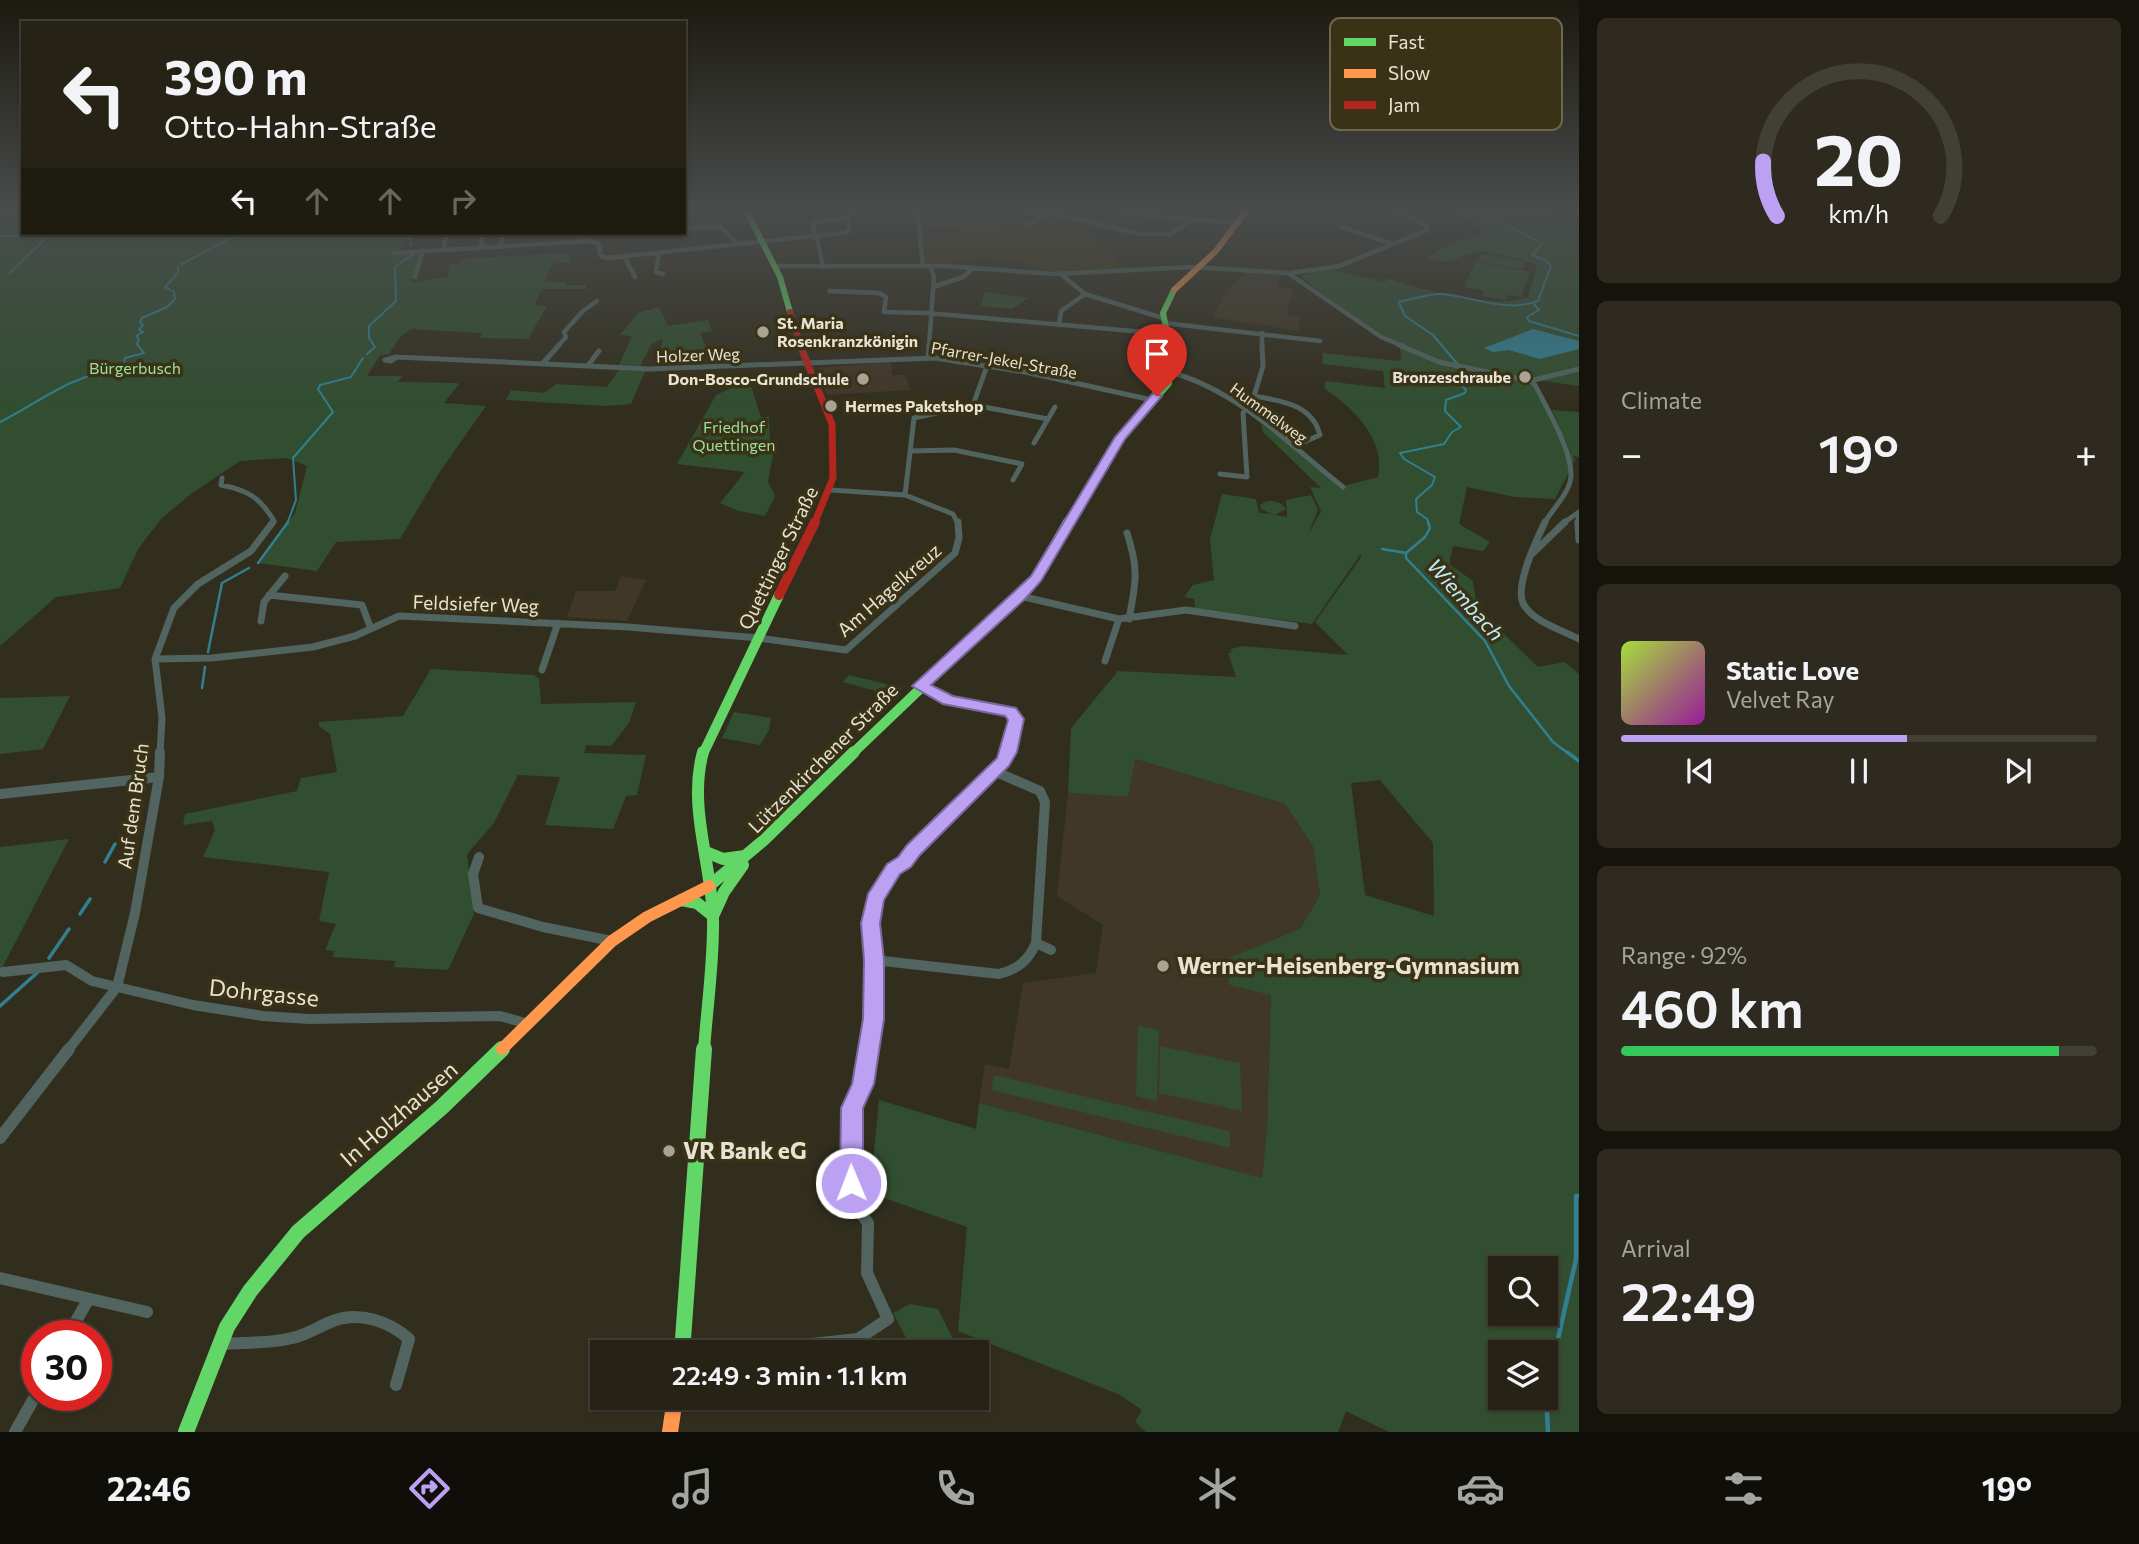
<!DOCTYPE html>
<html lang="en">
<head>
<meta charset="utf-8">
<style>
  :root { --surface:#262216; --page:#2e2a1f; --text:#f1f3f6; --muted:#a4a4a1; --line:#423f35; --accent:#bca0f2 }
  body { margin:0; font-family:Commissioner,sans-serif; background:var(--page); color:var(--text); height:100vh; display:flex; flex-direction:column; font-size:26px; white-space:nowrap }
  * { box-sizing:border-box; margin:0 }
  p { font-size:23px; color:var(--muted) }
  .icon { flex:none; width:38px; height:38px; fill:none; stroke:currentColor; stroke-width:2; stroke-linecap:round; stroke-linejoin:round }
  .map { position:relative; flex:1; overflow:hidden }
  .panel { display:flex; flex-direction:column; gap:18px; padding:18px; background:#15130c; width:560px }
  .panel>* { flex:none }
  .guide { position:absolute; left:21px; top:21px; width:665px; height:214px; border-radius:0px; box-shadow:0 2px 5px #0004,0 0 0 2px var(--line); background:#262216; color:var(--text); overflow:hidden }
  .controls { position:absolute; left:1488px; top:1256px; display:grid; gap:14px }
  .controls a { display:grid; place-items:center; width:70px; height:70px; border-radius:0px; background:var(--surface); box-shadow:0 2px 5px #0004,0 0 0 2px var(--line); font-size:35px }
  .speed { position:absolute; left:21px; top:1320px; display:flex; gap:14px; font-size:35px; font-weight:700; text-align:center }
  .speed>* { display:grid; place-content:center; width:91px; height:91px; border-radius:50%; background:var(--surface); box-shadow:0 2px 5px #0004,0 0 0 2px var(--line); line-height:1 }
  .speed .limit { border:10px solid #d22; background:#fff; color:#111 }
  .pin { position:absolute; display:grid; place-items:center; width:60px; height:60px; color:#fff; margin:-72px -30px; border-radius:50% 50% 50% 0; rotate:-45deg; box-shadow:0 0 7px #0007 }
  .pin .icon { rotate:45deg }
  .me { position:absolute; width:77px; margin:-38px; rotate:359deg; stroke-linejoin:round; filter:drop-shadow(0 0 5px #0008) }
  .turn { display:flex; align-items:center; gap:24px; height:147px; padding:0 28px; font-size:32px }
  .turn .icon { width:91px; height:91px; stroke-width:2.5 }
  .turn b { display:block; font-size:49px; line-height:60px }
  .lanes { display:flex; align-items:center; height:66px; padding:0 28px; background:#0003; justify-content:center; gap:35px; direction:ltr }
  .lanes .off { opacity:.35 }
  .big { font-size:52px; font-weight:600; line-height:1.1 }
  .panel .widget { flex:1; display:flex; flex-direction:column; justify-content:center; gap:10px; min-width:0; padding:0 24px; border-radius:10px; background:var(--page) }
  .panel .dial { align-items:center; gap:0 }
  .dial svg { height:182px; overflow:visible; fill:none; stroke:var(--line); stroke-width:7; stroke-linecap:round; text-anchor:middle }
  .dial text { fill:var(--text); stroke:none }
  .song { display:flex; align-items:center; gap:21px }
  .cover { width:84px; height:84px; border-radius:10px; background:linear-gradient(135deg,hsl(80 70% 55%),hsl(300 70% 35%)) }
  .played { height:7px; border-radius:4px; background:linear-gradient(90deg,var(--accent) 60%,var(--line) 60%) }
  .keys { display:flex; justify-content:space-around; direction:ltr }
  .heat { display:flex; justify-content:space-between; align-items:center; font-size:38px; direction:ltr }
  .charge { height:10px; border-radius:5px; background:linear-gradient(90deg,#34c759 92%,var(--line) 0) }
  .trip { position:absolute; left:590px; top:1340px; width:399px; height:70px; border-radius:0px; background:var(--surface); box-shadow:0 2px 5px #0004,0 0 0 2px var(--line); font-weight:600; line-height:70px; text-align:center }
  .tab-bar { display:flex; height:112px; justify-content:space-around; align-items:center; background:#0f0e09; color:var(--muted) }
  .tab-bar .icon { width:49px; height:49px }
  .tab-bar .active { color:var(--accent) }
  .tab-bar b { font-size:32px; color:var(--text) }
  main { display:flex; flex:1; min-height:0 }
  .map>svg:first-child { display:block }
</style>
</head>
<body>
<main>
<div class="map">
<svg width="1579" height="1432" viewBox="0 0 1579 1432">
  <rect width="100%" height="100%" fill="#322e1e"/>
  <!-- built -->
  <path fill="#423817" d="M953 233 1090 234 1125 269 1045 272 1018 260 989 257 967 258V262H955L954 265 926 263 922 236H954Z"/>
  <!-- education -->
  <path fill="#413727" d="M971 209 1001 216V232H962L959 227 921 228V210H938L942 217 952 216 947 210 972 212Z
    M1246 272 1279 275 1278 287 1293 289 1286 314 1300 317 1298 331 1212 317 1228 289Z
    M891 362 892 375H905L910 390 827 395 818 368Z
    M621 576 646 580 627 621 567 617 576 591H615Z
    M1134 759 1285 804 1313 846 1320 895 1300 929 1229 985 1271 994 1267 1129 1262 1178 979 1103 985 1064 1009 1069 1023 983 1096 973 1103 925 1057 896 1068 793 1128 797Z"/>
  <!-- green -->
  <path fill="#314e30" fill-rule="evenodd" d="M0 208H23V233H410L396 255 420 253 412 282 448 277 449 264H459L460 259 569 253 570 262 552 264 545 282H566L565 285H586V289H542L534 305 547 306 528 339 480 338 482 333 411 329 400 337 389 354 380 355 367 376H402L398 382 457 383 459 384 444 403 486 406 439 473 400 539 336 542 317 571 258 563 295 513 307 466 287 458 240 461 191 494 161 519 138 549 120 588 56 597 0 646Z
    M1439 208H1553L1559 218 1579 222V386L1463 369 1532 385 1571 453 1552 410 1579 412V457L1573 456 1575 460 1555 499 1515 497 1467 487 1459 524 1490 542 1483 551 1453 546 1449 564 1473 581 1477 608 1538 667 1565 662 1579 674V1432H1389L1346 1411 1338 1432H1146L1135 1422 1142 1410 1118 1394 958 1331 967 1227 870 1193 879 1100 976 1129 979 1103 1262 1178 1267 1129 1271 995 1229 985V958L1300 929 1320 895 1313 846 1285 804 1135 759 1128 797 1068 793 1071 728 1118 671 1236 677 1228 653H1231V649L1244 646 1348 655 1315 622 1362 556 1360 555 1312 624 1195 608 1194 599 1184 597 1193 585 1214 580 1210 539 1222 494 1256 499 1259 513 1271 514 1261 509 1260 505C1268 498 1280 501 1286 509L1275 515 1287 517 1286 500 1311 495 1318 510 1308 535 1321 511 1310 487 1321 488 1263 432 1261 424 1344 486 1378 477C1386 439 1353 408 1325 389V381L1385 388 1383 371 1323 364 1322 353 1401 361 1400 346 1373 332 1300 276 1329 269 1385 282 1388 278C1421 290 1496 310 1528 297L1537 266 1526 261 1522 269 1477 262 1481 254 1525 261 1521 259 1479 250 1447 262 1425 258 1457 241 1482 236 1483 232 1474 223ZM1380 780 1433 843 1434 916 1365 895 1351 783ZM1500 1269H1545V1314H1500ZM1500 1353H1545V1398H1500Z
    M1475 262 1530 272 1521 297 1508 295 1506 300 1482 296 1484 290 1464 287Z
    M985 292 1028 298 1012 309 981 306Z
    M659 307 668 326 708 320 712 331 700 333 707 350 659 352 663 340 661 339 651 345 640 366 619 365 632 336 620 335 638 313Z
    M619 370 645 371 631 404 606 406 506 400 511 390 544 393 556 384 607 387Z
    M749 380 761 417H769L770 443 775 444 768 482 775 496 765 516 739 511 720 503 745 472 677 464 716 395Z
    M431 669 534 675 539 679 541 704 636 702 629 723 611 746 586 745 584 753 646 755 637 795 626 796 613 829 545 825 560 777 518 775 494 823 467 854 474 914 448 970 394 967 396 961 332 957 335 951 325 950 336 924 319 921 329 872 203 857 215 830 212 821 183 825 185 814 297 791 301 778 337 772 330 734 319 726V722L403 716Z
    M849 675 902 688 894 696 843 682Z
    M70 696 43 749 0 754V698Z
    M734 712 771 718 769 730 760 745 722 738Z
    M69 839 2 968 0 969V847Z
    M1138 1026 1159 1030 1157 1101 1136 1096Z
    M1160 1046 1240 1063 1242 1111 1159 1093Z
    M994 1075 1230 1131V1148L991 1090Z
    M910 1304 938 1309 953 1339 929 1353H914L893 1313Z"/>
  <!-- water -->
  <path fill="#327f91" d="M1533 329 1579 341V349L1540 359 1509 350 1493 352 1484 348Z"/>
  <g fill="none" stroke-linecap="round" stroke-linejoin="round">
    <!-- stream-far3 -->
    <path stroke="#327f91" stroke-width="2" d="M410 233 411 245
      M0 236 45 235
      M182 264 241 233
      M10 273 48 236 45 235 47 233
      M1533 303 1539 310 1527 317 1529 321 1579 336
      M367 354 375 347 369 338V326L396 301 395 267 413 254
      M124 363 125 358 144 353 137 344 139 339 136 336 143 332 139 330 143 325 140 322 142 318 167 307 175 299 174 292 165 287 178 273V267
      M1459 366 1433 335 1405 316 1399 302C1413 299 1430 293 1443 294 1474 297 1507 313 1538 301L1551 266 1547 261 1532 255 1542 244 1514 229 1461 208
      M0 422C42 401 68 376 117 370
      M287 524 296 500 293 458 333 412 318 389 320 385 351 377 363 358
      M1429 524 1427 519 1417 512 1416 499 1432 485 1435 477 1404 459 1400 453 1444 444 1452 432 1461 427 1445 411 1446 400 1465 393 1466 390 1459 383 1463 375 1461 370"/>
    <!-- stream-far2 -->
    <path stroke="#327f91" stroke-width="2.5" d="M1428 522 1430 528 1425 537 1406 553V558L1485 641 1509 686 1553 742 1569 754
      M1382 549 1406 553
      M258 563 288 522
      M208 652 222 583 249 568
      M202 688 205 667"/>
    <!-- stream-far1 -->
    <path stroke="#327f91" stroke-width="3.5" d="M1567 752 1579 761
      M105 862 115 844
      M80 914 90 899
      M49 958 69 929
      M0 1006 38 972"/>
    <!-- stream -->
    <path stroke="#327f91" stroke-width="4.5" d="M1548 1432 1547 1412 1551 1370 1576 1259V1196H1579"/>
    <!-- street-far4 -->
    <path stroke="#516460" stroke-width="4.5" d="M858 208H964
      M1011 208 1046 216
      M1103 208 1170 218 1239 223
      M917 209 923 266
      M1051 213 1139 234H1171L1190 221
      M1025 226 1062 208
      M1342 227 1392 244
      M684 228 721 227 736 243
      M814 237 813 223 848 218
      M817 237 823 267
      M501 247 502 233
      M481 248 482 233
      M444 250 446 233
      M394 253 591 241 598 243 601 256 607 258 843 233 849 231 848 208
      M659 253 656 272 663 274
      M624 256 635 277
      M774 266H945L1054 274 1191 267 1288 273 1381 337 1403 346
      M1291 273 1340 266 1427 230 1426 225 1392 208
      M1062 275 1085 294 1163 318
      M415 277 423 251
      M933 287 963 277 973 268
      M829 291 879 293 886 297 884 312 927 313 1167 334
      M1164 323 1320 341
      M1059 325 1061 311 1085 294
      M1262 333V346
      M558 346 566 337 564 332 583 311 597 301
      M929 346 934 277 930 266"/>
    <!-- street-far3 -->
    <path stroke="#516460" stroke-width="5" d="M1399 345 1439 362 1530 381 1579 369
      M397 357 650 369 935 358 1025 372 1152 400
      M397 357 391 361 385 360Z
      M928 358 929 345
      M544 362 559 345
      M589 364 599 351
      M1173 373C1238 391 1291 446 1343 487
      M1530 381 1535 385C1546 407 1577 458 1570 482 1566 498 1551 510 1544 524
      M1254 396C1281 401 1312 404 1320 435L1304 442 1285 438
      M973 405 1048 419 1034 443
      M1048 419 1055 407
      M911 451 954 450 1022 464 1013 480
      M1220 474 1247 477 1243 413 1254 396 1263 366 1262 345
      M222 478 221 485C247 490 260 497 274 521L272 524
      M831 490 905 495 953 514 958 524
      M905 495 914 418 973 405 987 366
      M1562 524 1579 512
      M1577 524 1579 516"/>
    <!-- street-far2 -->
    <path stroke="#516460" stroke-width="7" d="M1545 522C1537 539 1513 588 1524 605 1534 622 1562 630 1579 639
      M1578 522 1579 540
      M1127 533C1139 569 1136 582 1129 619
      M1533 553 1565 522
      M269 595 362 605 371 629
      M1020 596 1119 619 1186 610 1295 626
      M261 621 264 602 285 576
      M155 659 212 658 313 647 355 636 399 616 628 627 759 638 846 650 955 553 959 538 958 522
      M1105 661 1119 619
      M542 670 558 623
      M920 686 949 700 1015 714V732L1007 754
      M160 754 162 718 155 659 174 608 198 584 251 551 273 522"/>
    <!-- street-far1 -->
    <path stroke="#516460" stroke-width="10" d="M0 794 159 777
      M479 857 473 874 478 908 543 927 612 941
      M1036 943 1051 950
      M874 960 999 974C1018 969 1028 961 1036 943L1045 802 1040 791 994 771
      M3 972 66 965 92 981 193 1005 263 1016 309 1019 500 1016 529 1024
      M68 1050 117 987 135 913 159 777 160 752
      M869 1050 874 1019 872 911 888 876 1003 762 1008 752"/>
    <!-- street -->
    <path stroke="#516460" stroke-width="12" d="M0 1138 69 1049
      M0 1278 147 1312
      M68 1335 88 1300
      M221 1344C245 1342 269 1344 292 1338 307 1335 319 1326 333 1321 359 1311 389 1321 409 1339L396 1385
      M775 1348 858 1339 888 1319 867 1273 868 1223 853 1202 850 1164 852 1109 863 1084 869 1049
      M15 1432 37 1393"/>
    <!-- fast-far4 -->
    <path stroke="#63d668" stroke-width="6" d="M745 208 780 277 790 312
      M1170 346 1163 313 1174 290"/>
    <!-- fast-far3 -->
    <path stroke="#63d668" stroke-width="7" d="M1067 524 1119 439 1168 384 1173 366 1170 345"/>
    <!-- fast-far2 -->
    <path stroke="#63d668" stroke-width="10" d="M703 754 779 595
      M852 754 1036 578 1068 522"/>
    <!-- fast-far1 -->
    <path stroke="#63d668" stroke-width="12" d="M703 752C688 806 711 862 713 917 714 960 707 1007 704 1050
      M706 852 723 859 745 856
      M709 886 764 840 854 752
      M681 900 697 903 712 915
      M714 914 724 892 743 865"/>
    <!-- fast -->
    <path stroke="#63d668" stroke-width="16" d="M682 1353 704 1049
      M186 1432 227 1327 250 1291 298 1232 442 1107 502 1049"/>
    <!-- slow-far2 -->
    <path stroke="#ff974d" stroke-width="6" d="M1174 290 1216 251 1248 208"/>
    <!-- slow-far1 -->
    <path stroke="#ff974d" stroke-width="12" d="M502 1049 612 941 647 917 709 886"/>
    <!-- slow -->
    <path stroke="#ff974d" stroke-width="16" d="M670 1432 675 1398"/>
    <!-- jam-far2 -->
    <path stroke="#b3261e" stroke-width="6" d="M790 312 801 346"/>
    <!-- jam-far1 -->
    <path stroke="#b3261e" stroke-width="7" d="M800 345 832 424 833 478 814 524"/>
    <!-- jam -->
    <path stroke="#b3261e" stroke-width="10" d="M779 595 815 522"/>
  </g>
  <!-- sky -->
  <linearGradient id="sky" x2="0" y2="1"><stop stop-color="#1c1910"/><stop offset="0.51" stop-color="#494c4c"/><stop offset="1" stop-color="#494c4c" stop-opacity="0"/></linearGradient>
  <rect width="1579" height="408" fill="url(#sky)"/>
  <!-- route -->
  <path fill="#bca0f2" stroke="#7a689d" stroke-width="2" d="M1153 393 1162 396 1125 439 1041 581 1025 599 931 685 953 696 1016 708 1024 719 1017 752 1009 766 920 855 911 867 900 874 884 900 880 923 884 960V1019L874 1084 863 1108V1183L860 1191 851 1194 843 1191 840 1183 841 1108 852 1084 863 1019 864 960 861 923 868 894 887 864 898 857 907 845 997 758 1008 720 1005 716 943 704 912 686 1031 576 1115 437Z"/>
  <!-- markers -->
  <g fill="#a8a393" stroke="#3a3216" stroke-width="2.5">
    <circle cx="763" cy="332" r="7"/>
    <circle cx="1525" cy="377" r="7"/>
    <circle cx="863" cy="379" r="7"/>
    <circle cx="831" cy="406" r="7"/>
    <circle cx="1163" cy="966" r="7"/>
    <circle cx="669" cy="1151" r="7"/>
  </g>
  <g text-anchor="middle" stroke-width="7" stroke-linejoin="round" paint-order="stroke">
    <!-- far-poi labels -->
    <g font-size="16" font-weight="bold" fill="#e7e2d2" stroke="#3a3216" text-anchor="start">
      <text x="777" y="329">St. Maria<tspan x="777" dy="18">Rosenkranzkönigin</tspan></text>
      <text x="1511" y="383" text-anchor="end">Bronzeschraube</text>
      <text x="849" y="385" text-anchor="end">Don-Bosco-Grundschule</text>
      <text x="845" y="412">Hermes Paketshop</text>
    </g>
    <!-- far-street labels -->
    <g font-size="16" fill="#e7e2d2" stroke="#3a3216">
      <text transform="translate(698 355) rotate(-2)" y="6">Holzer Weg</text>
      <text transform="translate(1004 360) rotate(10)" y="6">Pfarrer-Jekel-Straße</text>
      <text transform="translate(1269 413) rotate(36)" y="6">Hummelweg</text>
    </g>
    <!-- far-park labels -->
    <g font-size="16" fill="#9ae09d" stroke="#3a3216">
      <text x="135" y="374">Bürgerbusch</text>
      <text x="734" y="433">Friedhof<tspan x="734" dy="18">Quettingen</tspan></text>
    </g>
    <!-- street labels -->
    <g font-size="19" fill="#e7e2d2" stroke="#3a3216">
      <text transform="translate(778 558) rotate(-64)" y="7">Quettinger Straße</text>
      <text transform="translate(889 590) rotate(-41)" y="7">Am Hagelkreuz</text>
      <text transform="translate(476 604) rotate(2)" y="7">Feldsiefer Weg</text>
      <text transform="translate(823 758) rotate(-45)" y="7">Lützenkirchener Straße</text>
      <text transform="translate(133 806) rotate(-82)" y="7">Auf dem Bruch</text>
    </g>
    <!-- water labels -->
    <g font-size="21" font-style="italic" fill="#c0eaf6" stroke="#3a3216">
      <text transform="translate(1465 600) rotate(48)" y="7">Wiembach</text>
    </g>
    <!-- near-poi labels -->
    <g font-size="23" font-weight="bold" fill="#e7e2d2" stroke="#3a3216" text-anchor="start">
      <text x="1177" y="974">Werner-Heisenberg-Gymnasium</text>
      <text x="683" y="1159">VR Bank eG</text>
    </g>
    <!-- near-street labels -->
    <g font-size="23" fill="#e7e2d2" stroke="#3a3216">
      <text transform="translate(264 993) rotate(6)" y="8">Dohrgasse</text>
      <text transform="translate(399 1114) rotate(-41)" y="8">In Holzhausen</text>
    </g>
  </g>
  <!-- legend -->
  <rect x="1330" y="18" width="232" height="112" rx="10" fill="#3a3216" stroke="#6e674e" stroke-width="2"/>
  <rect x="1344" y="38" width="32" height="8" fill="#63d668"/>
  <rect x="1344" y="69" width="32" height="9" fill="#ff974d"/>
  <rect x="1344" y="101" width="32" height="8" fill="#b3261e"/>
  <g font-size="19" fill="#e7e2d2">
    <text x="1388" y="49">Fast</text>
    <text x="1388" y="80">Slow</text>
    <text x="1388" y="112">Jam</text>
  </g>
</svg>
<div class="controls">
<a><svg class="icon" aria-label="search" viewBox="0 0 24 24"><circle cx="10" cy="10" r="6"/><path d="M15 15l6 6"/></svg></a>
<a><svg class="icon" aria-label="layers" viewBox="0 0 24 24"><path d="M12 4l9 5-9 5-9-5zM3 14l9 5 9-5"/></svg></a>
</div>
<div class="speed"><div class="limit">30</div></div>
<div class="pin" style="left:1157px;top:396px;background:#d93025"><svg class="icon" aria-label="arrive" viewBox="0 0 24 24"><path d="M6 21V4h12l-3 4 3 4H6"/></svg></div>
<svg class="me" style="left:851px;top:1183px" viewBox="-20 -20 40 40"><circle r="17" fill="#bca0f2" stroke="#fff" stroke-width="3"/><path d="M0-11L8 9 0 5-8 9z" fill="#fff"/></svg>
<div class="trip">22:49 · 3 min · 1.1 km</div>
<div class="guide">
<div class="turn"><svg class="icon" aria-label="left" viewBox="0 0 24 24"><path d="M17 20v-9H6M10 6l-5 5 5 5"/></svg><div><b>390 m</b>Otto-Hahn-Straße</div></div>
<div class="lanes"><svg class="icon" aria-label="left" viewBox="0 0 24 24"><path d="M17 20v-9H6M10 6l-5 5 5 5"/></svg><svg class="icon off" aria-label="ahead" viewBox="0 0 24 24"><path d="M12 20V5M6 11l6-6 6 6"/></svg><svg class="icon off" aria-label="ahead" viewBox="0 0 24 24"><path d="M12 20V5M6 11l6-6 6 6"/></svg><svg class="icon off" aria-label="right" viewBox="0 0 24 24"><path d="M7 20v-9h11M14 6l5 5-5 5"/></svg></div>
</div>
</div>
<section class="panel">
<div class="widget dial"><svg viewBox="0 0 100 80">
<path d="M14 69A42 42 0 1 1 86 69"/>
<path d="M14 69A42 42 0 0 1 8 45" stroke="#bca0f2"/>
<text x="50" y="56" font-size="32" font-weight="700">20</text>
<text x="50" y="72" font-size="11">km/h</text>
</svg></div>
<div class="widget"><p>Climate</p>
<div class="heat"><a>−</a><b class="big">19°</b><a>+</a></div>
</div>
<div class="widget">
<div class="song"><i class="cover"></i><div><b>Static Love</b><p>Velvet Ray</p></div></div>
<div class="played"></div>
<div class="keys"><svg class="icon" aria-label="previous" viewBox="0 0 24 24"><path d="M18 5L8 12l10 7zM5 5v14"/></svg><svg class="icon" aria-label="pause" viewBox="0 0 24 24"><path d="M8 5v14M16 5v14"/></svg><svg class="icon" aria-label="next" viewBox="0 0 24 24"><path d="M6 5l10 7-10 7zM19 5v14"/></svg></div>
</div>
<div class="widget"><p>Range · 92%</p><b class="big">460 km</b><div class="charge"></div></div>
<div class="widget"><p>Arrival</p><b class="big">22:49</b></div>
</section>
</main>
<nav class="tab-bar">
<b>22:46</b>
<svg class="icon active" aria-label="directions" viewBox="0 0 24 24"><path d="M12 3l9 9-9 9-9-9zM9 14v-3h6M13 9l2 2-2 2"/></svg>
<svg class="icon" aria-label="music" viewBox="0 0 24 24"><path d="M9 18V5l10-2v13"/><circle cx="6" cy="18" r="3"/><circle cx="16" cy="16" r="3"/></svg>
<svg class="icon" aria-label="phone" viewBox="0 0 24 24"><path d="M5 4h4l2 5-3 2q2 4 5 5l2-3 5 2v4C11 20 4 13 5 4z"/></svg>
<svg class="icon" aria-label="climate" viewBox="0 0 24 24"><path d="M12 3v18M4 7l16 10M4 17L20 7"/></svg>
<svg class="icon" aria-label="car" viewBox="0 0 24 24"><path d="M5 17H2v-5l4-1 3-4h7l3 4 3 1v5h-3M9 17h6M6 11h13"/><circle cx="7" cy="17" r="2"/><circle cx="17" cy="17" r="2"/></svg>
<svg class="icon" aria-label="filters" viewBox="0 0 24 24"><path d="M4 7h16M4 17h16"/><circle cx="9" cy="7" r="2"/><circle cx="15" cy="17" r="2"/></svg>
<b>19°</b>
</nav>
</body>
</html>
